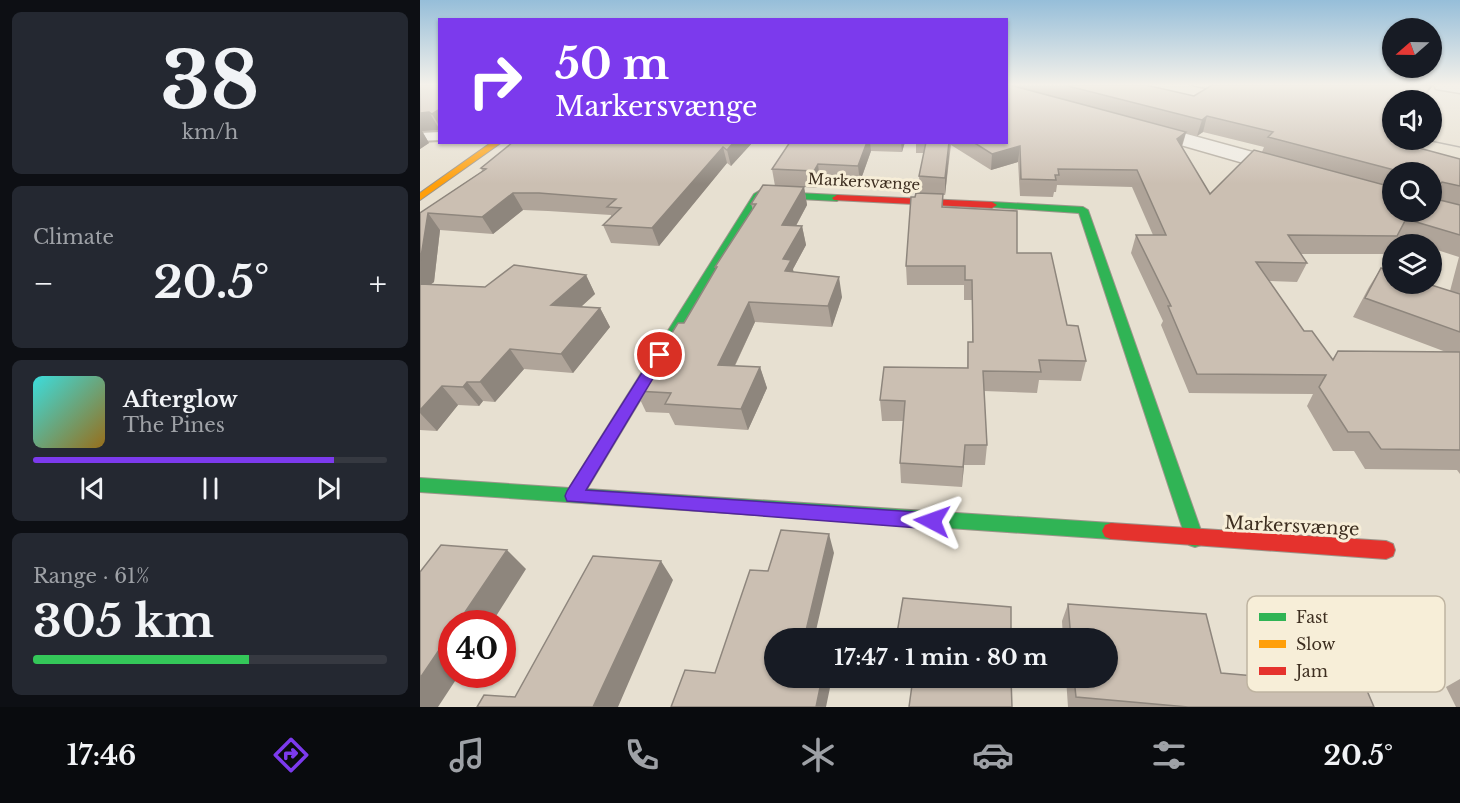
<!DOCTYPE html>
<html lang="en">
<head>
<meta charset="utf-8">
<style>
  :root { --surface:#171b24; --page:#242831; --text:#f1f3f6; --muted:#9ea1a6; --line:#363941; --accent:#7c3aed }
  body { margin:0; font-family:"Libre Baskerville",serif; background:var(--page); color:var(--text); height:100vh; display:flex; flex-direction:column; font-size:22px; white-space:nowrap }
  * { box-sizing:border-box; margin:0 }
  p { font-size:20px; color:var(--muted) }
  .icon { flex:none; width:33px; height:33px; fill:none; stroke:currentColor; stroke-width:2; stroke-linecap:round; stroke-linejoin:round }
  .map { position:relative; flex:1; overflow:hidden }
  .details { display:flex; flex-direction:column; gap:12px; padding:12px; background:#0d0f14; width:420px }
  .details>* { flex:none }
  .guide { position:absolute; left:18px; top:18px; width:570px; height:126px; border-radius:0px; box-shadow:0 2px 4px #0004; background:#7c3aed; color:#fff; overflow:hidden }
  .needle { width:39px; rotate:250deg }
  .tools { position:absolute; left:962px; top:18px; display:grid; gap:12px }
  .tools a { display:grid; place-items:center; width:60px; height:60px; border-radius:50%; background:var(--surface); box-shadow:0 2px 4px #0004; font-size:30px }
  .speed { position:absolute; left:18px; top:610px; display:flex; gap:12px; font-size:30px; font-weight:700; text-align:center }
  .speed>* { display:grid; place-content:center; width:78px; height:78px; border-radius:50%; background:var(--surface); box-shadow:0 2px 4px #0004; line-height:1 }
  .speed .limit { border:9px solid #d22; background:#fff; color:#111 }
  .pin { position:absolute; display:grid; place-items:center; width:51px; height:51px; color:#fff; margin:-26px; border:3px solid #fff; border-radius:50%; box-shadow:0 2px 6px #0007 }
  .me { position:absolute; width:66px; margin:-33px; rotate:274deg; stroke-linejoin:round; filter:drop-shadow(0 0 4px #0008) }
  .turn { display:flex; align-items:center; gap:21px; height:126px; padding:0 18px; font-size:27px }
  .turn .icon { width:78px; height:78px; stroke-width:2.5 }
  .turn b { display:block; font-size:42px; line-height:51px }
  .big { font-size:45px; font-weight:700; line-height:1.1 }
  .details .card { flex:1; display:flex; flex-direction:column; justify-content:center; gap:9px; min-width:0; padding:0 21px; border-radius:9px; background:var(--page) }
  .details .dial { align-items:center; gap:0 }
  .dial b { font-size:78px; line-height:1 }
  .song { display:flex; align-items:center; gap:18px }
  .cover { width:72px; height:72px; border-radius:9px; background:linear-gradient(135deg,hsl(180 70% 55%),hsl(40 70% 35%)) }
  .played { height:6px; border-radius:3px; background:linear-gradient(90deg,var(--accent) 85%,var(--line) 85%) }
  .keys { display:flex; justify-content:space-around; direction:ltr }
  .heat { display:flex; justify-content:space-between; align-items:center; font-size:33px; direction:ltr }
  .charge { height:9px; border-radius:4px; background:linear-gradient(90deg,#34c759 61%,var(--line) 0) }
  .trip { position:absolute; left:344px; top:628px; width:354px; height:60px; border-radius:30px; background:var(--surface); box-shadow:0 2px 4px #0004; font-weight:700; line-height:60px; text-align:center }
  .dock { display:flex; height:96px; justify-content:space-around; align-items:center; background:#090b0e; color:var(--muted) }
  .dock .icon { width:42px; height:42px }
  .dock .on { color:var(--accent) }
  .dock b { font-size:27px; color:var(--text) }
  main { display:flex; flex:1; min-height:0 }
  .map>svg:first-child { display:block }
</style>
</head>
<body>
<main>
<section class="details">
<div class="card dial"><b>38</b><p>km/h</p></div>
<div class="card"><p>Climate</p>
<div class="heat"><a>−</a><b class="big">20.5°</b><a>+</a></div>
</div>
<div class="card">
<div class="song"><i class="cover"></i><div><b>Afterglow</b><p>The Pines</p></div></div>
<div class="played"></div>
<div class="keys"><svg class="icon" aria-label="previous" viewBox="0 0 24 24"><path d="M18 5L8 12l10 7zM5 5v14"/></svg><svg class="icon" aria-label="pause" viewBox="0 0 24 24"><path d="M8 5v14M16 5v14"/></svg><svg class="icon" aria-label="next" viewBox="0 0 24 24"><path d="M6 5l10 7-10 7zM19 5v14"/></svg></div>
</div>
<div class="card"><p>Range · 61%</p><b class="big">305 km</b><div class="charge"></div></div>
</section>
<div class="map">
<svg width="1040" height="707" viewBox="0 0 1040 707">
  <rect width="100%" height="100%" fill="#e7e0d1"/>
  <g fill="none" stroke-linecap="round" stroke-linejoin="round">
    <defs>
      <path id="lane" d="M20 132V140L0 141V133Z"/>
      <path id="street" d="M1014 85H1040V93L1016 89Z
        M719 121 877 164 880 169 877 174 869 176 712 131 709 127 712 123Z"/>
      <path id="fast" d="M339 191 417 195 422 198 417 201 342 197 167 489 691 523 697 525 700 531 697 537 691 539 0 492V478L149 488 334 194Z
        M572 202 663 207 668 210 784 539 781 545 775 547 769 545 766 539 659 213 569 207V203Z"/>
      <path id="slow" d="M72 142H82L0 200V193Z"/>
      <path id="jam" d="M417 195 572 202 577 205 572 208 414 200 412 198Z
        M691 523 966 541 973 544 975 550 973 556 966 559 691 539 685 537 682 531 685 525Z"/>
    </defs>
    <!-- lane casing -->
    <use href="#lane" stroke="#ada599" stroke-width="4"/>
    <!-- street casing -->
    <use href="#street" stroke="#ada599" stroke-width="3"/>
    <!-- fast casing -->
    <use href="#fast" stroke="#9c958a" stroke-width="2"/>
    <!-- slow casing -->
    <use href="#slow" stroke="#9c958a" stroke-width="2"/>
    <!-- jam casing -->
    <use href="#jam" stroke="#9c958a" stroke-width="2"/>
    <!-- lane -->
    <use href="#lane" fill="#efebe3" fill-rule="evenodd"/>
    <!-- street -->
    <use href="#street" fill="#efebe3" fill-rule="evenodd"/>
    <!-- fast -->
    <use href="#fast" fill="#30b455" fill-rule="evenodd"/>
    <!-- slow -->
    <use href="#slow" fill="#ff9f0a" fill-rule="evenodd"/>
    <!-- jam -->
    <use href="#jam" fill="#e5322d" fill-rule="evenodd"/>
    <!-- tram -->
    <path stroke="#afaaa2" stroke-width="1.5" d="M769 85 801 92
      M1006 140 1040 147"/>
  </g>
  <!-- wall -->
  <path fill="#afa499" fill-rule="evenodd" d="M0 85H20V130L2 131 9 143 0 149Z
    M590 85H726L774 96 792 85H1013L1003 100H972L977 140 975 142 1040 159V474L1037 470 945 469 934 451H913L887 406 893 394 769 393 741 325 743 321 711 253 716 235H733L712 187 637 185 636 192H634L633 197 600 196 598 162 571 170 531 145 525 195H523V207L597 253 647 325 666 361 661 381 619 380 617 393 564 391 567 445 565 465H544L542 487 481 483 480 463 483 421H462L460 400 547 368 548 342H552V300H544V285H487L486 266 495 197 500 193 499 176 504 153H496V142H586ZM783 132 844 147 842 152 790 194 762 147 766 133 777 136ZM972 172H1011L972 212ZM976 238 998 244H1011V248L1039 257 1030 291 961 268 949 287 933 317 1026 352 918 351 912 360 884 331 849 281 877 282 887 263 880 254H966Z
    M93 142H333L311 166 307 163 239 246 191 243 183 225 191 216V215L128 211 103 210 73 234 20 230 14 282 10 284 65 287 166 275 175 294 161 307 180 308 190 327 153 373 104 369 75 402 63 401 59 406 38 405 17 431 0 430V213L62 171 61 168Z
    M370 142H485L482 152 451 151 440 182 400 181 396 188 384 187 387 205 376 226H382L386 245 373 269V272L422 297 412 327 335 322 315 366 340 367 347 388 328 430 255 425 249 413 226 412 216 391 264 323 296 269 295 267 333 210 331 204 355 186 352 169Z
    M648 604 801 673 954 707H648L646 678H687V639H643L642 621Z
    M477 633 591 639H478Z
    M1040 679V707H1036L1026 687Z"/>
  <!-- shaded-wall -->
  <path fill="#8e867d" d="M1012 85H1013L1003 100H1001Z
    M20 109V127L12 114Z
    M9 112 20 130 2 131 9 143 0 149V113Z
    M787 116 783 132 777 136 782 120Z
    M766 132 761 148 757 139Z
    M314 142H333L311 166 307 150Z
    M447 142H450L451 151 440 182 438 166Z
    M481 142H485L482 152Z
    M530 142 529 156 525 195V178Z
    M600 146 598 162 571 170 572 154Z
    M303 147 307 163 239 246 232 228Z
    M398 164 400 181 396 188 394 171Z
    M1022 182 1015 194 1020 192 1011 206V194Z
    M384 187 387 205 366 244 362 225Z
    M93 193 103 210 73 234 62 217Z
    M8 213 20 230 14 282 0 293V263Z
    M382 226 386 245 373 269 375 279 369 291 363 259Z
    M166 275 175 294 142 324 131 305Z
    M419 277 422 297 412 327 408 306Z
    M329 302 335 322 305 386 298 365Z
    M180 308 190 327 153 373 141 354Z
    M90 349 104 369 75 402 60 382Z
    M340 367 347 388 328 430 321 409Z
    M47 382 63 401 59 406 43 387Z
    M22 386 38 405 17 431 0 413V410Z
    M545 445 544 465 542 487 543 467Z
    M409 534 414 553 394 639H384Z
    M87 550 106 569 71 624H37Z
    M241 561 253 580 198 707H173Z
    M32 631V675H39L18 707H0V678Z
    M402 678H412L406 707H396Z"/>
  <!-- building -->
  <path fill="#cbbfb2" stroke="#8e867d" stroke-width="1.5" d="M0 85H20V109L12 114 9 112 0 113Z
    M586 85H590L766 132 757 139 790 194 834 150 972 187V212H1011V196L1012 198 1040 205V235L986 219 977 236 868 235 887 263 836 262 884 331H892L913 360 918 351 1040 352V450L961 449 949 432H928L899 387 906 375 777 374 748 306H751L716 235H746L717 170 638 169 639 175H635L636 180 601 179 600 146 572 154 553 142H586Z
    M644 85H726L774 96 792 85H1012L1001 100H972V140H975L973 141 1040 159V186L1022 182 1020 184V192L1011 194V172H982L848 137 853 132 787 116 782 120Z
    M93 142H314L307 150 303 147 232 228 183 225 201 208 187 207 196 199 119 193H93L62 217 8 213 0 263V213L66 169 61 168Z
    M370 142H447L438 166 398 164 394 171 352 169Z
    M506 142H529L525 178 499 176Z
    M343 185 384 187 362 225 382 226 363 259 371 260 365 271 419 277 408 306 329 302 298 365 340 367 321 409 245 404 251 393 216 391 258 323H264L297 267H295L336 204H331Z
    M496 193 523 194 522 207 597 211V253H631L647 325 658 326 666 361 619 360 621 372 563 371 567 445H545L543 467 480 463 485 401 460 400 464 367 548 368V342H553L552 280H545V266H486L491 197H495Z
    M94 265 166 275 131 305 180 308 141 354 90 349 60 382H47L43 387 22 386 0 410V284L65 287Z
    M961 268 972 272V284H1008L1040 294V332L945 298Z
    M361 530 409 534 384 639H354V678H402L396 707H251L265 670 295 673 330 570 348 571Z
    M21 545 87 550 37 624H32V631L0 678V572Z
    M173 556 241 561 173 707H57L64 695 95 697Z
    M483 598 591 607V639H497V636L477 633Z
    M648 604 786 614 801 673 945 686 954 707H768L656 697 654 678H687V639H651Z
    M493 678H591L592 707H489Z"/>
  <!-- sky -->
  <linearGradient id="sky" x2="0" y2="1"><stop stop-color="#96bed9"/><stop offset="0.46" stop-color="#f4f1ea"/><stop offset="1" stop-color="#f4f1ea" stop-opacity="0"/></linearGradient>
  <rect width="1040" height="184" fill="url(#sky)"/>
  <!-- route -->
  <path fill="#7c3aed" stroke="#51269a" stroke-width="1.5" d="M240 350 247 355 166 490 512 513 518 515 521 521 518 526 512 529 147 501 145 496 147 491 235 352Z"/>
  <g text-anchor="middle" stroke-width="6" stroke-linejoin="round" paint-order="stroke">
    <!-- street labels -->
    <g font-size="15" fill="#3d2e20" stroke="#f7eed8">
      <text transform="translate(444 182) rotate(3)" y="5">Markersvænge</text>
    </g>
    <!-- near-street labels -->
    <g font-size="18" fill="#3d2e20" stroke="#f7eed8">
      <text transform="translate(872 526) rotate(3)" y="6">Markersvænge</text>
    </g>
  </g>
  <!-- legend -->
  <rect x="827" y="596" width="198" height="96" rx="9" fill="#f7eed8" stroke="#bfb4a1" stroke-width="1.5"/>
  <rect x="839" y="613" width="27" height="8" fill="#30b455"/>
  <rect x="839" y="640" width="27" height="8" fill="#ff9f0a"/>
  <rect x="839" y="667" width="27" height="8" fill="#e5322d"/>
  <g font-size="16" fill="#3d2e20">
    <text x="876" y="623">Fast</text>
    <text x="876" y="650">Slow</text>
    <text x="876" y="677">Jam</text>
  </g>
</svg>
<div class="tools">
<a><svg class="needle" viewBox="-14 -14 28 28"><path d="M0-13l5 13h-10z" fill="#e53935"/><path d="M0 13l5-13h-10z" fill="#9ea1a6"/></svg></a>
<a><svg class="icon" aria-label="sound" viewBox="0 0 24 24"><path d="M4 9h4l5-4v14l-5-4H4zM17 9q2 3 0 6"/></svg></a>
<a><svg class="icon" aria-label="search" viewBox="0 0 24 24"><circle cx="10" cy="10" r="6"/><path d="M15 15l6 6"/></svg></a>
<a><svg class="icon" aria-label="layers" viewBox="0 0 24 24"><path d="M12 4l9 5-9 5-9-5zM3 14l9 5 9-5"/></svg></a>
</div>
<div class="speed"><div class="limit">40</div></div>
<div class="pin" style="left:240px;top:355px;background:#d93025"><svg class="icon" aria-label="arrive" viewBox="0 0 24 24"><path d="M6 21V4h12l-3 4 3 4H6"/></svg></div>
<svg class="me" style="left:512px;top:521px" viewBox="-20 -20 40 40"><path d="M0-17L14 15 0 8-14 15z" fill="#7c3aed" stroke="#fff" stroke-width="4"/></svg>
<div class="trip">17:47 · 1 min · 80 m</div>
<div class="guide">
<div class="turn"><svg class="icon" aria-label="right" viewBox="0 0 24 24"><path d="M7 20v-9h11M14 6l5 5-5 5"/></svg><div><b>50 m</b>Markersvænge</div></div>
</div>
</div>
</main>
<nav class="dock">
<b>17:46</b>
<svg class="icon on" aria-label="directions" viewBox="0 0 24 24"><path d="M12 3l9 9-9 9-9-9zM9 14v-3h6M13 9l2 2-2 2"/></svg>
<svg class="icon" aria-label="music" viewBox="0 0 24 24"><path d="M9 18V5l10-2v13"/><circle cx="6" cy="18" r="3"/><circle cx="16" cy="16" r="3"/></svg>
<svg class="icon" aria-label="phone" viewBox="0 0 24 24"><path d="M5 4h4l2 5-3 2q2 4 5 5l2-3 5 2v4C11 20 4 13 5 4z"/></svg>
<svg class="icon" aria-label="climate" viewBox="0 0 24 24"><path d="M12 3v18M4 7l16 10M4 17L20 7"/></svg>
<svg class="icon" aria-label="car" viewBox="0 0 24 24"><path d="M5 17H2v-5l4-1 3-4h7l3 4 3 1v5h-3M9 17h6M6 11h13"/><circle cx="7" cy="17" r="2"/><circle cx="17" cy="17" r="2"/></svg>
<svg class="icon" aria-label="filters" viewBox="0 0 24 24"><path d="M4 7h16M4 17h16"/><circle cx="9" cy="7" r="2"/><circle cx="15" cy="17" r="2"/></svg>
<b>20.5°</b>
</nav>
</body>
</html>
